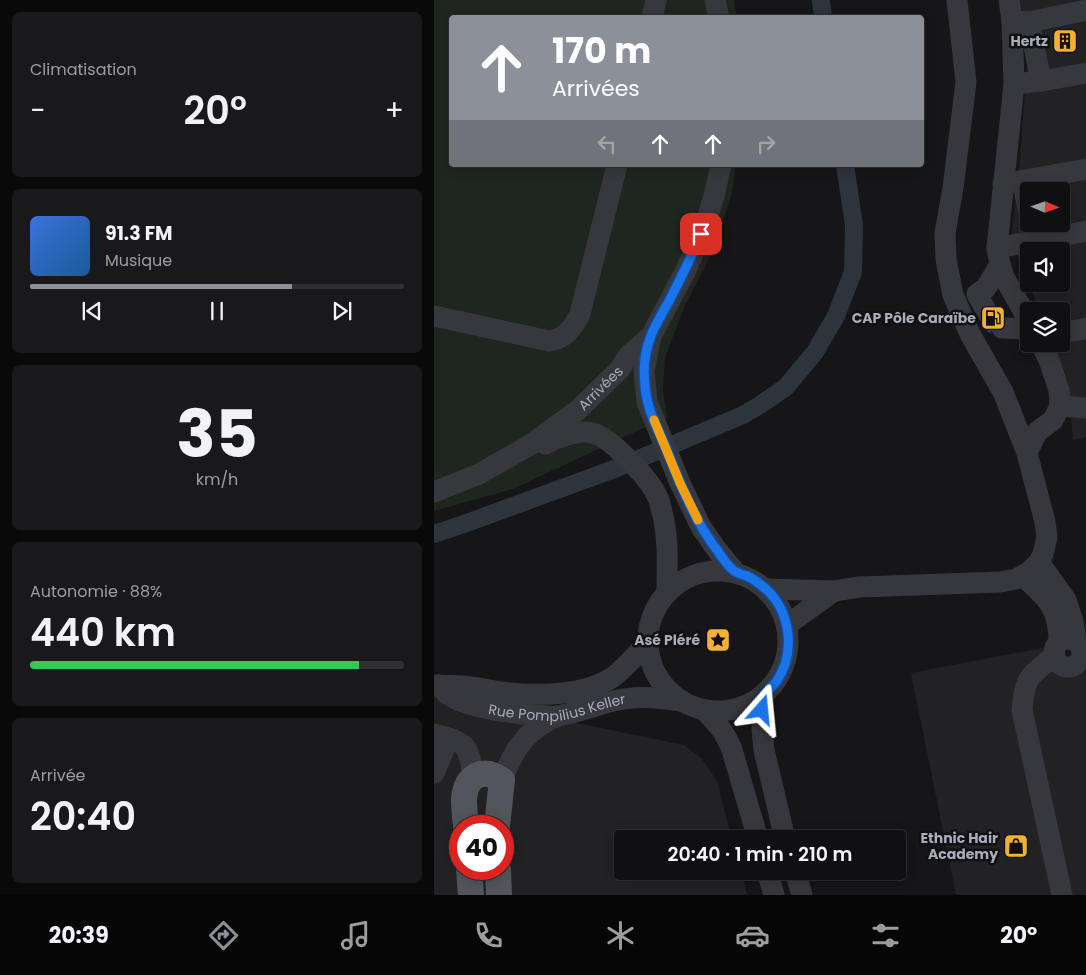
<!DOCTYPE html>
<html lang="fr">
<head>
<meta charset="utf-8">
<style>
  :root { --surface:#101012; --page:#19191b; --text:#f1f3f6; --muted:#9c9d9f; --line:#303032; --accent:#8c9099 }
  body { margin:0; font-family:Poppins,sans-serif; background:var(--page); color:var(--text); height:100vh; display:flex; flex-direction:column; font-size:19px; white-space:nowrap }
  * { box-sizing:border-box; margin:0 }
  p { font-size:16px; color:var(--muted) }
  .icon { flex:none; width:28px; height:28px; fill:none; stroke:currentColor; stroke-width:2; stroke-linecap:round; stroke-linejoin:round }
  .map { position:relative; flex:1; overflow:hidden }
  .sheet { display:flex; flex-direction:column; gap:12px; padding:12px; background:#09090a; width:434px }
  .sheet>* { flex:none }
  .hud { position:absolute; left:15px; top:15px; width:475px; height:152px; border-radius:5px; box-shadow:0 2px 12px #0003,0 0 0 1px var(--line); background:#8c9099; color:#fff; overflow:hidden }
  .needle { width:32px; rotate:92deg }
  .tools { position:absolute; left:586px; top:182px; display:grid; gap:10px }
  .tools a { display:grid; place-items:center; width:50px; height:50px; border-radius:5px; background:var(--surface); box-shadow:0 2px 12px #0003,0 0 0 1px var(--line); font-size:25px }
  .speed { position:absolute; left:15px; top:815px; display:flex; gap:10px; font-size:25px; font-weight:700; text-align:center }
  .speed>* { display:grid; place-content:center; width:65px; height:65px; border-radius:50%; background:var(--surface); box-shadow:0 2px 12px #0003,0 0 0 1px var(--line); line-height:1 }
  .speed .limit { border:8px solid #d22; background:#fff; color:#111 }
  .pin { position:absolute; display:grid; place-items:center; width:42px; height:42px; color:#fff; margin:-21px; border-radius:10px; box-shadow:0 2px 8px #0006 }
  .me { position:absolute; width:55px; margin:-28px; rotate:18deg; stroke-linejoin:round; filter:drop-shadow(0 0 4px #0008) }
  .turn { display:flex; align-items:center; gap:18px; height:105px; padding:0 20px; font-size:22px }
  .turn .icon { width:65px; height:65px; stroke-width:2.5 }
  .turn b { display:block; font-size:35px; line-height:42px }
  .lanes { display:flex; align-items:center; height:48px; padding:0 20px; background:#0003; justify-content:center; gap:25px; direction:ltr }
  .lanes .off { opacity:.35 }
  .big { font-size:38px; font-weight:600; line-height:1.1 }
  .sheet .card { flex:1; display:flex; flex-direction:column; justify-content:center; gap:8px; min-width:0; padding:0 18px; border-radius:8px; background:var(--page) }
  .sheet .dial { align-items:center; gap:0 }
  .dial b { font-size:65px; line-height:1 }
  .song { display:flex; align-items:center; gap:15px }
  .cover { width:60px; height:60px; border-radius:8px; background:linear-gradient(135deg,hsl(220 70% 55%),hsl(210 70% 35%)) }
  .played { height:5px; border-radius:2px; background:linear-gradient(90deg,var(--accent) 70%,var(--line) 70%) }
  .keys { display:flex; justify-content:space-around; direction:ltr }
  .heat { display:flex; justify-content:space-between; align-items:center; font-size:28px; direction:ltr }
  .charge { height:8px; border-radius:4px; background:linear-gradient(90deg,#34c759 88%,var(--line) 0) }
  .trip { position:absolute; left:180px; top:830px; width:292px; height:50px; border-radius:5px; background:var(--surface); box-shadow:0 2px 12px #0003,0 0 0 1px var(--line); font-weight:600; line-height:50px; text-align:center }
  .menu { display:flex; height:80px; justify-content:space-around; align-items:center; background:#060607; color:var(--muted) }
  .menu .icon { width:35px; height:35px }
  .menu .active { color:var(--accent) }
  .menu b { font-size:22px; color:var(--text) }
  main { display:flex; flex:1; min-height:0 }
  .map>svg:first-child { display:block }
</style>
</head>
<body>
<main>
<section class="sheet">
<div class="card"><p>Climatisation</p>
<div class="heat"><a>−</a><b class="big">20°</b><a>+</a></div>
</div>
<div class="card">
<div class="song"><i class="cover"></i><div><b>91.3 FM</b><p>Musique</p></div></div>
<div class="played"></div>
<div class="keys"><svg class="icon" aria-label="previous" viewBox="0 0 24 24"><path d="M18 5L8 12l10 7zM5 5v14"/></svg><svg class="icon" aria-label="pause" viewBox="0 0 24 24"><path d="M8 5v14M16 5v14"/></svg><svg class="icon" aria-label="next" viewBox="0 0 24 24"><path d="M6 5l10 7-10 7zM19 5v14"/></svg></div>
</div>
<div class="card dial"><b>35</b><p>km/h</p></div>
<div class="card"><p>Autonomie · 88%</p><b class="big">440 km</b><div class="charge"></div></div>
<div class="card"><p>Arrivée</p><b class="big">20:40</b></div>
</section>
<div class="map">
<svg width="653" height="895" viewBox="0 0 653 895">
  <rect width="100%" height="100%" fill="#161618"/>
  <!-- built -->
  <path fill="#222225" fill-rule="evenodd" d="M585 0H652V437L639 440 634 381 619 344H628V311H606L577 241 586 159 593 65ZM595 191H628V224H595ZM595 251H628V284H595Z
    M618 646 652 672V895H522L477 673Z
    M0 694 250 745 268 759 283 781 298 839H189V871H307L313 895H0ZM26 826H69V869H26Z"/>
  <!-- green -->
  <path fill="#1e261f" d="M0 0H300L303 17 18 18V165H302L297 196 279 250 250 308 231 357 229 390 233 417 79 489 0 511Z"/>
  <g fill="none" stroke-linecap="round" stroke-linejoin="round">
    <!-- canal -->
    <path stroke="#2c353c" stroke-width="18" d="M387 0 389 18
      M0 534 27 525 183 468 309 415 326 405 352 387 381 352 402 316 419 272 420 225 411 165"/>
    <!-- minor-tunnel -->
    <path stroke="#333438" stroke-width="21" stroke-dasharray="21 11" stroke-linecap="butt" d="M550 307 561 324 568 328"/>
    <!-- minor -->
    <g stroke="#37383d" stroke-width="21">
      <path d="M281 0 285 18"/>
      <path d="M575 0 578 21 580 84 563 248 566 264 570 277 595 321"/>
      <path d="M218 18 222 0"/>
      <path d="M578 21 595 22 653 10"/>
      <path d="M595 22 607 81"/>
      <path d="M580 84 607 81 653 73"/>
      <path d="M588 181 595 212"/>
      <path d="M569 184 653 169"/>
      <path d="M563 248 653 231"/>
      <path d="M550 307 543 294 552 288 566 264"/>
      <path d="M0 316 115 341C131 339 139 328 146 314L183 165"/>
      <path d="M568 328 595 329"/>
      <path d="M628 333 653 328"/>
      <path d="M217 336 210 371 213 402 246 483 267 527 283 550 301 572"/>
      <path d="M626 406 653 408"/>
      <path d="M111 444C125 437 143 429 159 433 177 438 210 474 220 490 223 495 226 502 227 508 235 535 233 564 233 592"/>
      <path d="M593 453 603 432 619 420 626 406 625 390 615 360 607 344"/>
      <path id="s1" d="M0 492 45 474 96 445 144 410 186 369 194 356 217 336 251 272 262 247 272 222 280 196 287 165"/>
      <path d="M605 562 632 600 639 621 642 641"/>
      <circle cx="284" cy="641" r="70"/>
      <path d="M589 576C613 598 625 607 625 642"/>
      <path d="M333 589 400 591 426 587 566 582 582 579 595 572 605 562 609 554 613 537 611 522 593 453 569 392 536 334 519 295 512 259 511 233 519 188 532 82 523 0"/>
      <path d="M353 625 400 591"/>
      <circle cx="634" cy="653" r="14"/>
      <path d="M621 655C596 677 591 674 588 710L628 895"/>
      <path d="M3 685C11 686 20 685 29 686 42 687 54 690 67 692 100 696 150 697 179 677 192 667 203 654 214 642"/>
      <path id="s2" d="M5 685C8 688 10 691 13 694 32 708 77 713 101 715 109 715 117 717 124 716 140 714 156 707 172 703 200 695 219 697 247 701"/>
      <path d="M329 696 328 730 330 750 351 839"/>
      <path d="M270 710C283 723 291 732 298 750L324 839"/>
      <path d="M0 734C33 743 35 743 39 778"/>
      <path d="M0 773 15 738"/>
      <path d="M68 780C76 759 85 741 103 728 109 723 116 720 123 716"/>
      <path d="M333 871 340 895"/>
      <path d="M361 871 368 895"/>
    </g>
    <!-- major -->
    <path stroke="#53555c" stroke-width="26" d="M32 826C31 817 30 808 30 799 32 775 49 767 68 780L63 826
      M35 869 37 895
      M64 869 65 895"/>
  </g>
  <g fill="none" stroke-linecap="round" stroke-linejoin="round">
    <defs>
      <path id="route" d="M267 234C257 258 246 280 234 303 228 314 221 325 217 336 211 351 209 369 211 385 212 406 222 426 231 445 245 481 259 519 283 550 287 556 296 569 302 572 306 574 310 575 313 576 320 579 326 584 332 589 357 612 362 654 342 682 338 687 333 691 329 696L328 710"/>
    </defs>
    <!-- route casing -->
    <use href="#route" stroke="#114b97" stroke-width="12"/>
    <!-- route -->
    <use href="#route" stroke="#1a73e8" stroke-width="9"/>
    <!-- slow -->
    <path stroke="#f59e0b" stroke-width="9" d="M220 420 246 483 264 520"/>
  </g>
  <!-- icons -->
  <defs>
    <symbol id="building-square" viewBox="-11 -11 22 22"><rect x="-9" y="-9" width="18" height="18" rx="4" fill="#f2b134" stroke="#111113"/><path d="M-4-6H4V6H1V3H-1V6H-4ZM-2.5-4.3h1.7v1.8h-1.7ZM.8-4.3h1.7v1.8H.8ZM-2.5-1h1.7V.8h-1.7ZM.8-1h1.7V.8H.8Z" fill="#111"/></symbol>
    <symbol id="fuel-square" viewBox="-11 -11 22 22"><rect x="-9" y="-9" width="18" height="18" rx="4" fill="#f2b134" stroke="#111113"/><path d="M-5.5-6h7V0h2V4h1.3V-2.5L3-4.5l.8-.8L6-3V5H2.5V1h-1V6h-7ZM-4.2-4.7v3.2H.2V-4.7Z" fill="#111"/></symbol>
    <symbol id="sight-square" viewBox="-11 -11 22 22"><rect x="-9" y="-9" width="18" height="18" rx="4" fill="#f2b134" stroke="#111113"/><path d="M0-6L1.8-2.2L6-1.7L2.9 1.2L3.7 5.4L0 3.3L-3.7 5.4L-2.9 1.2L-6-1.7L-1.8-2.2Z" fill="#111"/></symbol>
    <symbol id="shop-square" viewBox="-11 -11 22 22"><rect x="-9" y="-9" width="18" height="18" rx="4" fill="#f2b134" stroke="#111113"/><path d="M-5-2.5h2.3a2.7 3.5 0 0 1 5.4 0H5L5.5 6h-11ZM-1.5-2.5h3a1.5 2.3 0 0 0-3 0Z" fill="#111"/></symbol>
  </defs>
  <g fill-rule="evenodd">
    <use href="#building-square" x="617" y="27" width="28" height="28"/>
    <use href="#fuel-square" x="545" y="304" width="28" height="28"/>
    <use href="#sight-square" x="270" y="626" width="28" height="28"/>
    <use href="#shop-square" x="568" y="832" width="28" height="28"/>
  </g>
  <g text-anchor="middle" stroke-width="5" stroke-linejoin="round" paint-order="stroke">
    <!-- poi labels -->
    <g font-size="14" font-weight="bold" fill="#a8adb8" stroke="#111113" text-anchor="end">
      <text x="614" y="46">Hertz</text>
      <text x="542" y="323">CAP Pôle Caraïbe</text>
      <text x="266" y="645">Asé Pléré</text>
      <text x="564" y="843">Ethnic Hair<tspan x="564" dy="16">Academy</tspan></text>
    </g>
    <!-- street labels -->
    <g font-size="14" fill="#a8adb8" stroke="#111113">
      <text dy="5" stroke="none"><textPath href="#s1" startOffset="198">Arrivées</textPath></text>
      <text dy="5" stroke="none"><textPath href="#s2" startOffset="126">Rue Pompilius Keller</textPath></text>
    </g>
  </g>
</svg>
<div class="tools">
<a><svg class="needle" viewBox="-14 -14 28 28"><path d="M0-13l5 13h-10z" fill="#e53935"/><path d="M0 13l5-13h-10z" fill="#9c9d9f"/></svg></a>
<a><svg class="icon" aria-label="sound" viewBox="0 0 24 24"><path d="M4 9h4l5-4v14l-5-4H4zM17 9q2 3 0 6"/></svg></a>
<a><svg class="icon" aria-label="layers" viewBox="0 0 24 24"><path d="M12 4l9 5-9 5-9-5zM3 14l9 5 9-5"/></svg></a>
</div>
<div class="speed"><div class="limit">40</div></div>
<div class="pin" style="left:267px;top:234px;background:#d93025"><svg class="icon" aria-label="arrive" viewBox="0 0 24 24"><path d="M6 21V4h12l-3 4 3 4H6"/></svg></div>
<svg class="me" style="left:328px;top:710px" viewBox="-20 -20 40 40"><path d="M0-17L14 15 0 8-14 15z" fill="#1a73e8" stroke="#fff" stroke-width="4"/></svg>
<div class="trip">20:40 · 1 min · 210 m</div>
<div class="hud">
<div class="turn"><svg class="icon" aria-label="ahead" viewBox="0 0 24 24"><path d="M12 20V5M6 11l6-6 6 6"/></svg><div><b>170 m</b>Arrivées</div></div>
<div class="lanes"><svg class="icon off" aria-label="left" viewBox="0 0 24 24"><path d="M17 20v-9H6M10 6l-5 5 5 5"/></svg><svg class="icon" aria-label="ahead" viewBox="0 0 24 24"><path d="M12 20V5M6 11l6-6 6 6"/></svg><svg class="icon" aria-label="ahead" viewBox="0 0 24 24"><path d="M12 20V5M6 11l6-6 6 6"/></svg><svg class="icon off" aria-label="right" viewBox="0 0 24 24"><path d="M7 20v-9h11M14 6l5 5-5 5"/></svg></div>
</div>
</div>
</main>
<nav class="menu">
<b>20:39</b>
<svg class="icon active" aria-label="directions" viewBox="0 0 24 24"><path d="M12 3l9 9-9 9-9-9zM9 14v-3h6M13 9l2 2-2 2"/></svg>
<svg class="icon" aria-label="music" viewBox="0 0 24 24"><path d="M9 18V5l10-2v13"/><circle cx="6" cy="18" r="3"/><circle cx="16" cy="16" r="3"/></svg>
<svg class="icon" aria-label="phone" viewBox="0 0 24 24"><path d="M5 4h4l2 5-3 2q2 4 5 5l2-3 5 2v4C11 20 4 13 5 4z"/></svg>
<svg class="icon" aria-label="climate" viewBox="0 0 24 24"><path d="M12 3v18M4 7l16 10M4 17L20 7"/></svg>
<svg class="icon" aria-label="car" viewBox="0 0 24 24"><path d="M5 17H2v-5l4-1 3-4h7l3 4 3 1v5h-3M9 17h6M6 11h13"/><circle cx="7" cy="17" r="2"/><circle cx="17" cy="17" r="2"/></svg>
<svg class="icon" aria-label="filters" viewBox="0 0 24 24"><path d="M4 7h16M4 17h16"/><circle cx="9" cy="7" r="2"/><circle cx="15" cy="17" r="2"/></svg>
<b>20°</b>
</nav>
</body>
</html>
